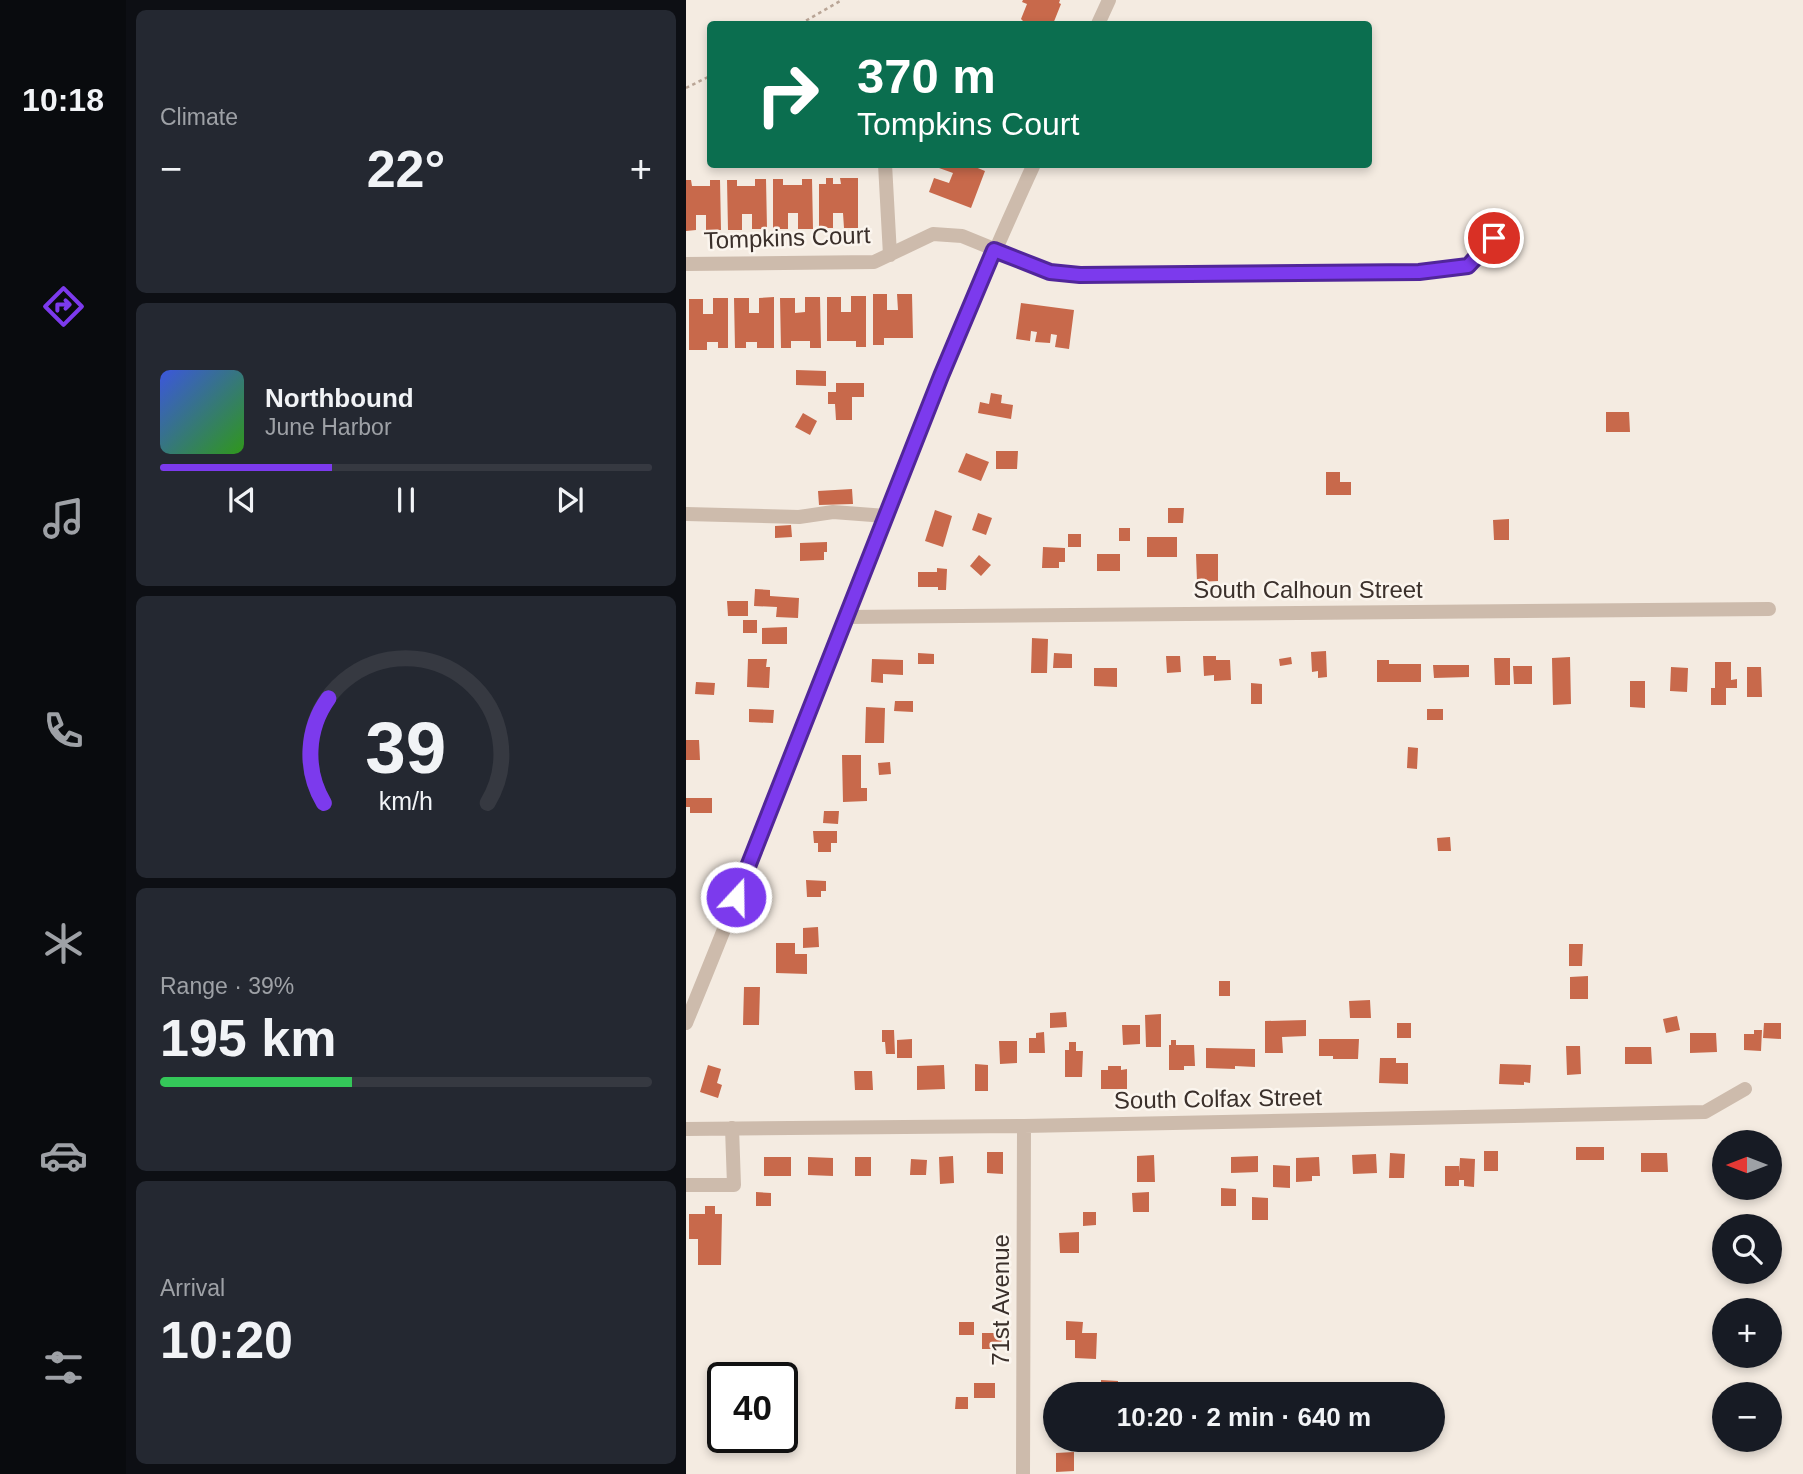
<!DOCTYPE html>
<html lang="en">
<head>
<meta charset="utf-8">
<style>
  :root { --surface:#171b24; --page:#242831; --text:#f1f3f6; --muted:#9ea1a6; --line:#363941; --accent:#7c3aed }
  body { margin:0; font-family:Helvetica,sans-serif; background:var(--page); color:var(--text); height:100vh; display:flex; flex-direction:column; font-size:26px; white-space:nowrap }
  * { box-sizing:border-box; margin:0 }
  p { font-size:23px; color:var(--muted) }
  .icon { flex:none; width:38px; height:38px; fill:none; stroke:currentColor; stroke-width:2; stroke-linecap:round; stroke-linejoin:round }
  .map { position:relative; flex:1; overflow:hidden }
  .details { display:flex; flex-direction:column; gap:10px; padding:10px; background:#0d0f14; width:560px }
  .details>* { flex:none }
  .top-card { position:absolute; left:21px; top:21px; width:665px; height:147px; border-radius:7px; box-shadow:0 4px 10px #0003; background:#0b6e4f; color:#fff; overflow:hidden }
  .needle { width:46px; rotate:270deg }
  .fabs { position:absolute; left:1026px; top:1130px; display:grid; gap:14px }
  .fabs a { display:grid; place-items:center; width:70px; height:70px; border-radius:50%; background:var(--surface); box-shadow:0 4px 10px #0003; font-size:35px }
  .speed { position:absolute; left:21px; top:1362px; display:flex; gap:14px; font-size:35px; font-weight:700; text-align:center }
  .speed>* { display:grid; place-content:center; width:91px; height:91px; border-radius:50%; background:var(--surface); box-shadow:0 4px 10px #0003; line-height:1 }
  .speed .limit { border:4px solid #111; border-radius:10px; background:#fff; color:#111 }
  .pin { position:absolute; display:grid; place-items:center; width:60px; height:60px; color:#fff; margin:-30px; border:4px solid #fff; border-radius:50%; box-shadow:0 2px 7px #0007 }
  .me { position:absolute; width:77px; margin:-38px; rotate:21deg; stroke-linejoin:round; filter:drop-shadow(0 0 5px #0008) }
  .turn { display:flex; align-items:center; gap:24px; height:147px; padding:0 35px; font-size:32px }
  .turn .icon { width:91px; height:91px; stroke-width:2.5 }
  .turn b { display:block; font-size:49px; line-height:60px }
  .big { font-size:52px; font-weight:600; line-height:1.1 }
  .details .card { flex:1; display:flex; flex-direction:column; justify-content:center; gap:10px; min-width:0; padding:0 24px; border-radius:10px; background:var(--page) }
  .details .dial { align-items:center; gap:0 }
  .dial svg { height:182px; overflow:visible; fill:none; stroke:var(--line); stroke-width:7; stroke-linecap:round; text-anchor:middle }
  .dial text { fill:var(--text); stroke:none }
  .song { display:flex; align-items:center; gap:21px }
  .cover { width:84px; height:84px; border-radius:10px; background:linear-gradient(135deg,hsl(230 70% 55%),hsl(110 70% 35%)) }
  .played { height:7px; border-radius:4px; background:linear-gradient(90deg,var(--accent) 35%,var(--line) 35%) }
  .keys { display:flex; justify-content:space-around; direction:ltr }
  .heat { display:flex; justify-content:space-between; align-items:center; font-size:38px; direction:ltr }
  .charge { height:10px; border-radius:5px; background:linear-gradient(90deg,#34c759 39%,var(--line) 0) }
  .trip { position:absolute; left:357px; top:1382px; width:402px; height:70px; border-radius:35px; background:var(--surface); box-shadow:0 4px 10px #0003; font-weight:600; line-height:70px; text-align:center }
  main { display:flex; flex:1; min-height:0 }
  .menu { display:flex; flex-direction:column; width:126px; justify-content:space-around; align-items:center; background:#090b0e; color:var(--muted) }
  .menu .icon { width:49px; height:49px }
  .menu .active { color:var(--accent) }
  .menu b { font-size:32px; color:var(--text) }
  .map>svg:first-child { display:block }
</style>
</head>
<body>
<main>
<nav class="menu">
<b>10:18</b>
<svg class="icon active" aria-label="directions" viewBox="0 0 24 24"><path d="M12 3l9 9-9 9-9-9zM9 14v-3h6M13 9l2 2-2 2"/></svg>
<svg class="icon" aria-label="music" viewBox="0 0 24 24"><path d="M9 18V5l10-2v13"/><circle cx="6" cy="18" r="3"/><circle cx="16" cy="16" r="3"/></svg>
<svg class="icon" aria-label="phone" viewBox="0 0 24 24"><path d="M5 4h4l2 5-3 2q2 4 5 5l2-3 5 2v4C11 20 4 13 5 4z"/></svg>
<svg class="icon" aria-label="climate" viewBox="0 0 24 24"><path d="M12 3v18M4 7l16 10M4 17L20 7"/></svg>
<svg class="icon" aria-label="car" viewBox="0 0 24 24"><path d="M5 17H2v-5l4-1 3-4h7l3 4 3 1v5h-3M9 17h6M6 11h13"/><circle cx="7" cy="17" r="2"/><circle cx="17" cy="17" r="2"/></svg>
<svg class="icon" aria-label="filters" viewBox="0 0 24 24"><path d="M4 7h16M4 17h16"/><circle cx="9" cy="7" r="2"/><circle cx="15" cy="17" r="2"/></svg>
</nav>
<section class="details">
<div class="card"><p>Climate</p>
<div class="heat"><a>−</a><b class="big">22°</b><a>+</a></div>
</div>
<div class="card">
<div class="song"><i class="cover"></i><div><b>Northbound</b><p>June Harbor</p></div></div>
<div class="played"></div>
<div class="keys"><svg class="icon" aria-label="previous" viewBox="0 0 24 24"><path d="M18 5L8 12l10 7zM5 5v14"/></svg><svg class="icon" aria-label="pause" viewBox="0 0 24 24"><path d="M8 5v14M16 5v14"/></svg><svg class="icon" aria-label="next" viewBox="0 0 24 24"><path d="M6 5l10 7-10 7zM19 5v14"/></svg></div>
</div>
<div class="card dial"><svg viewBox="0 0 100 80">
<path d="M14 69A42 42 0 1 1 86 69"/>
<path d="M14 69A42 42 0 0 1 16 23" stroke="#7c3aed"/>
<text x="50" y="56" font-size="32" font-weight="700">39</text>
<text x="50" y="72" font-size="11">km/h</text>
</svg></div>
<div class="card"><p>Range · 39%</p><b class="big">195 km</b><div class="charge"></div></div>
<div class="card"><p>Arrival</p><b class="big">10:20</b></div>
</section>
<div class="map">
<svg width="1117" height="1474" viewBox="0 0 1117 1474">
  <rect width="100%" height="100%" fill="#f4ebe1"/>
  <!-- building -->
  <path fill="#c8694b" d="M337 0H374L373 3 375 4 367 24H336L337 21 335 19 341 4 336 2Z
    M255 164H282L299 171 285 208 243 192 248 178 263 183 267 173 253 168Z
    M140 178H147V184H155L154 178H172V228H158L157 213H147V228H133V184H140Z
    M69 179H80L81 229H66V214H56V230H42L41 180H51V186H69Z
    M87 179H97V185H116V179H126L127 229H112V213H102V229H87Z
    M0 180H5L6 186H24V180H34L35 230H20V215H10V230L0 231Z
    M187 294H201V310H212L211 294H226L227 338H198V345H187Z
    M165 296H180V347H170V341H141V297H155V312H165Z
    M88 297V348H71V342H60V348H49L48 298H63V313H73V298Z
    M119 297H134L135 348H124V341H105V348H95L94 298H109V313L119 312Z
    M27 298H42V348H32V342H21V350H3V299H17V314H27Z
    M335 303 388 310 383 349 369 347 371 335 365 334 364 343 349 342 351 332 345 331 344 341 330 339Z
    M110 370 140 371V386L110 385Z
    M150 383H178V397H166V420H150L149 404H142V392H150Z
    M305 393 316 395 315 403 327 405 325 419 292 413 294 402 303 404Z
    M920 412H943L944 432H920Z
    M117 413 131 421 124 435 109 427Z
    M310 451H332L331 469H310Z
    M280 453 303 462 295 481 272 472Z
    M640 472H654V482H665V495H640Z
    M166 489 167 504 133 505 132 491Z
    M482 508H498L497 523H482Z
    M249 510 266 516 257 547 239 541Z
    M292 513 306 518 300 535 286 530Z
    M823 519V540H808L807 520Z
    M105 525 106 537 89 538V526Z
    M433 528H444V541H433Z
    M382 534H395V547H382Z
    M461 537H491V557H461Z
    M141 542V552H138V560L114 561V543Z
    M357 547 379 548V562H373V568H356Z
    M411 554H434V571H411Z
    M510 554H532V581L511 582Z
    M293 555 305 565 295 576 284 566Z
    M251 568 261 569 260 590H252V587H232V572H251Z
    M69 589 84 590V596L113 598 112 618 90 617 91 607 68 606Z
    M41 601H62V616H42Z
    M57 620H71V633H57Z
    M101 627V644H76V628Z
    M346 638 362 639 361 673H345Z
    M640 651 641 677 632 678V671L626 672 625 652Z
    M232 653 248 654V664H232Z
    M368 653 386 654V668H367Z
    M480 656H494L495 672 481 673Z
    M517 656H530V660H544L545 680 528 681V675L518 676Z
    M605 657 606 664 594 666 593 659Z
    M884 657 885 704 867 705 866 658Z
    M808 658H824V685H809Z
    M62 659H81L80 667H84L83 688 61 687Z
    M186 659 217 660V675L197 674V683L185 682Z
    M691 660H703V664H735V682H691Z
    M1029 662H1045V680L1051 679V688H1040V705H1025V688H1029Z
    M747 665H783V677L748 678Z
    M827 666H846V684H828Z
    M985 667 1002 668 1001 692 984 691Z
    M1061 667H1075L1076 697H1061Z
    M408 668H431V687L408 686Z
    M944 681H959V708L944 707Z
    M10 682 29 683 28 695 9 694Z
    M565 683 576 684V704H565Z
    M209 701H227V712L208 711Z
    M180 707 199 708 198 743H179Z
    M63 709 88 710 87 723 63 722Z
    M741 709H757V720H741Z
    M0 740H13L14 760H0Z
    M722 747 732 748 731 769 721 768Z
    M156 755H175V788H181V801L157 802Z
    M204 762 205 774 193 775 192 763Z
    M0 798H26V813H4V807H0Z
    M138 811H153L152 824 137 823Z
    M127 831H151V843H145V852H132V843H128Z
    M764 837 765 851H752L751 838Z
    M120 880 140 881V891H135V897H121Z
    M132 927 133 947 117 948V928Z
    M90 943H109V954H121V974L90 973Z
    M883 944H897L896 966H883Z
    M902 976V999H884V977Z
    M533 981H544V996H533Z
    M58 987H74L73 1025H57Z
    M684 1000 685 1018H664L663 1001Z
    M380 1012 381 1027 364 1028V1013Z
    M475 1014V1047H460L459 1015Z
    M991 1016 994 1030 980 1033 977 1019Z
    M620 1020V1036L596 1037 597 1053H579V1021Z
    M711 1023H725V1038H711Z
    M1078 1023H1095V1039L1077 1038Z
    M436 1025H454V1044L437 1045Z
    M196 1030H208L209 1054H200L199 1042H196Z
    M1068 1030H1076L1075 1051 1058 1050V1034H1068Z
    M358 1032 359 1053H343V1038H350V1033Z
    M1004 1033H1030L1031 1052 1004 1053Z
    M226 1039V1058H211V1040Z
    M633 1039H673L672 1059H647V1056H633Z
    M485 1040H490V1045H508L509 1066H498V1070H483V1045H485Z
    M313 1041H331V1063L314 1064Z
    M383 1042H390V1051H397L396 1077H379V1050H383Z
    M880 1046H894L895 1074 881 1075Z
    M939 1047H965L966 1064H939Z
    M520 1048 569 1049V1067L549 1066V1069L520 1068Z
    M694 1058H710V1063H722V1084L693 1083Z
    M289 1064 302 1065V1091H289Z
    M814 1064 845 1065 844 1083 838 1082V1085L813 1084Z
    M22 1065 35 1069 31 1083 36 1085 32 1098 14 1092Z
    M258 1065 259 1089 231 1090V1066Z
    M422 1066H435V1070L441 1069V1089H415V1070H422Z
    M168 1071H186L187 1090H169Z
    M890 1147H918V1160H890Z
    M798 1151H812V1171H798Z
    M301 1152H317V1174L301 1173Z
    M704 1153 719 1154 718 1178H703Z
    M955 1153H981L982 1172H955Z
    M690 1154 691 1173 667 1174 666 1155Z
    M468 1155 469 1182H451V1156Z
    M267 1156 268 1183 254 1184 253 1157Z
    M572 1156V1172L545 1173V1157Z
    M78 1157H105V1176H78Z
    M122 1157 147 1158V1176L122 1175Z
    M169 1157H185V1176H169Z
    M633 1157 634 1176H626V1181L610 1182V1158Z
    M774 1158 789 1159 788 1187 778 1186V1180H773V1186H759V1166H773V1173Z
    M225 1159 241 1160 240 1175H224Z
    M587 1165 604 1166V1188L587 1187Z
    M535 1188 550 1189V1206H535Z
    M70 1192 85 1193V1206H70Z
    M463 1192V1212H447L446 1193Z
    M566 1197 582 1198V1220H566Z
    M19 1206H29V1214H36L35 1265H12V1239H3V1214H19Z
    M397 1212H410V1225L397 1226Z
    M393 1232V1253H374L373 1233Z
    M380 1321 397 1322 396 1333H411L410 1359 389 1358V1340H380Z
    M273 1322H288V1335H273Z
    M296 1333H316L315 1349H296Z
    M415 1380 432 1381V1390L415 1389Z
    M288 1383H309V1398H288Z
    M380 1385 413 1386V1395H380Z
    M270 1397H282V1409H269Z
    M388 1452V1471L370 1472V1453Z"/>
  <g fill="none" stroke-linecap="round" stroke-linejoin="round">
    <!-- path -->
    <path stroke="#b9a596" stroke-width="2.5" stroke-dasharray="3.5 3.5" stroke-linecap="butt" d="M114 24 156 0
      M0 88 24 76"/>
    <!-- minor -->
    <path stroke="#cdbbac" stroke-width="14" d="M412 24 423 0
      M199 164 204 255
      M0 264 188 262 247 234 276 236 364 272 394 275 733 272 782 266 808 238
      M0 514 113 517 147 512 200 516
      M160 617 1083 609
      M0 1023C118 738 219 445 348 164
      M0 1129 338 1126 1019 1112 1059 1089
      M0 1185H48L46 1128
      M337 1474 338 1126"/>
  </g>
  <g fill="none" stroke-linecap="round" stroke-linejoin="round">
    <defs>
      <path id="route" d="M50 897 255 376 308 250 364 272 394 275 733 272 782 266 808 238"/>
    </defs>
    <!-- route casing -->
    <use href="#route" stroke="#51269a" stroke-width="18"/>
    <!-- route -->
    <use href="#route" stroke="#7c3aed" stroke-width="12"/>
  </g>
  <g text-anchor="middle" stroke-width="5" stroke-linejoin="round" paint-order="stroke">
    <!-- street labels -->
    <g font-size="24" fill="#3b302b" stroke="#fbf5ee">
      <text transform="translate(101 238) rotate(-2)" y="8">Tompkins Court</text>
      <text x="622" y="598">South Calhoun Street</text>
      <text transform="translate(532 1099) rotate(-1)" y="8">South Colfax Street</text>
      <text transform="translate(315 1300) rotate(-90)" y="8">71st Avenue</text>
    </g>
  </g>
</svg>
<div class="fabs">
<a><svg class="needle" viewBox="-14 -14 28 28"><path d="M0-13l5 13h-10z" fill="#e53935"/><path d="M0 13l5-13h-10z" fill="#9ea1a6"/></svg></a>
<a><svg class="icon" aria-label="search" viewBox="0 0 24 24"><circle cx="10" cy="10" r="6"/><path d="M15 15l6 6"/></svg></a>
<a>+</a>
<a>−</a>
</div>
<div class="speed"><div class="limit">40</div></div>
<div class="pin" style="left:808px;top:238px;background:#d93025"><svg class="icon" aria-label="arrive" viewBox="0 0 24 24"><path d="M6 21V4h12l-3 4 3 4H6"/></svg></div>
<svg class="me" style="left:50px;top:897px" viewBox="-20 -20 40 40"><circle r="17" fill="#7c3aed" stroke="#fff" stroke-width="3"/><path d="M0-11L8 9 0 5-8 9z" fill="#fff"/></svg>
<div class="trip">10:20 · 2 min · 640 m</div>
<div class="top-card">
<div class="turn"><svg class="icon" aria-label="right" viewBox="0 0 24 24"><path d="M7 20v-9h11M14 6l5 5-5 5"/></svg><div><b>370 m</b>Tompkins Court</div></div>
</div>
</div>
</main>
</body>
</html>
